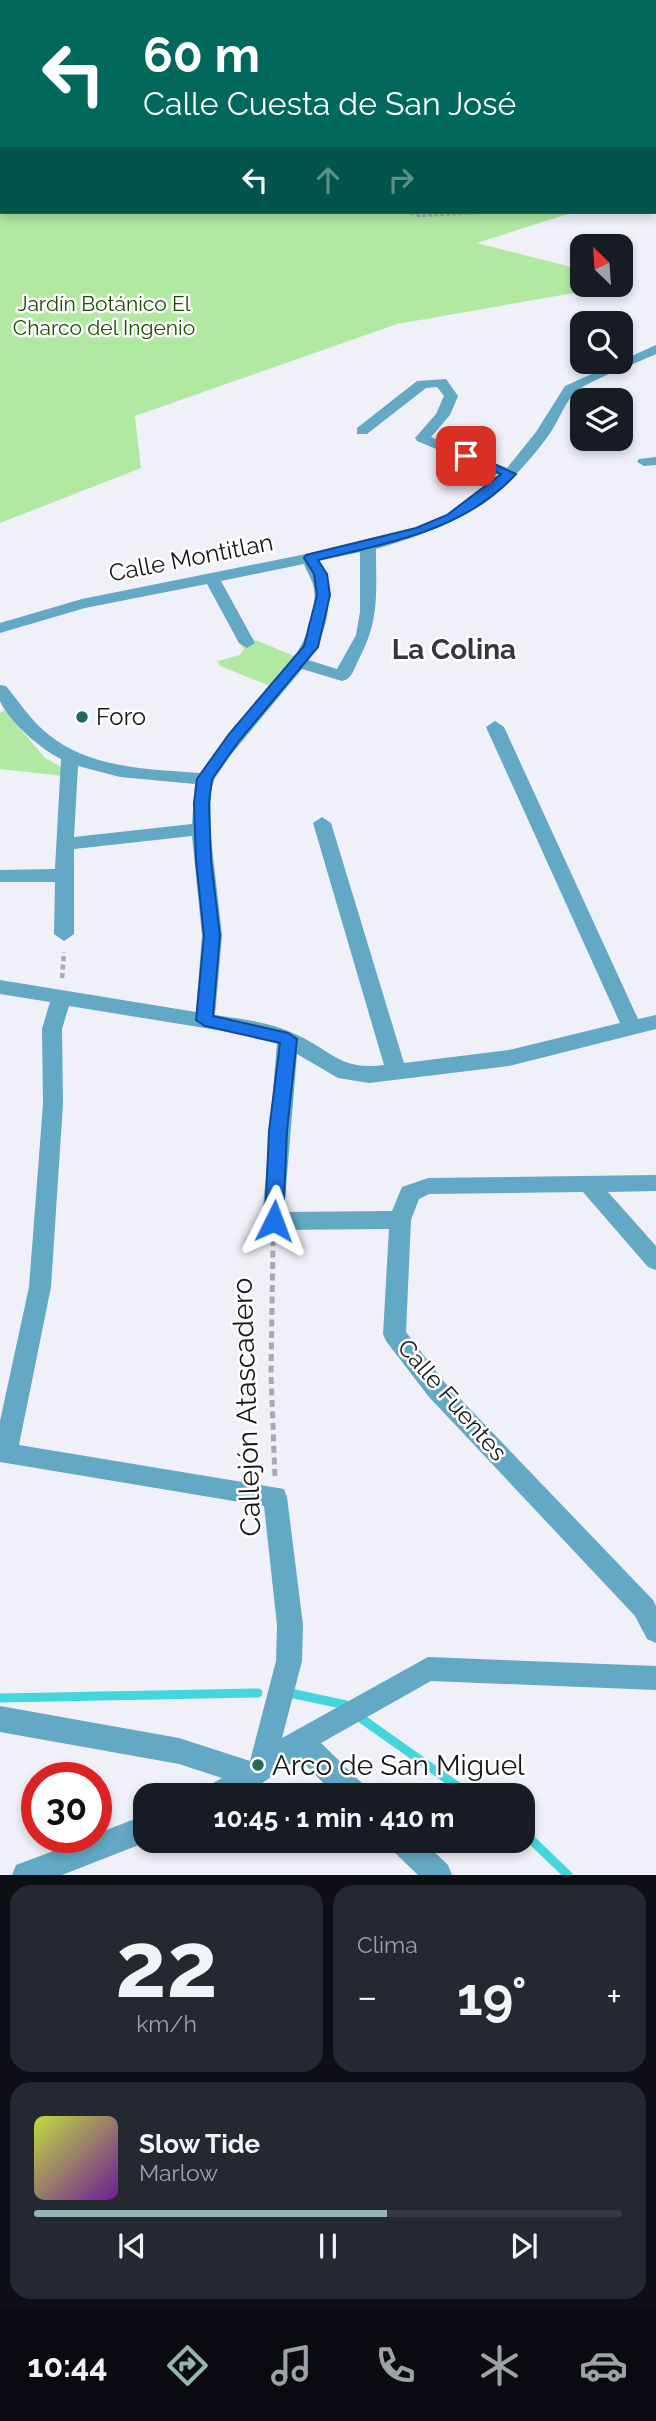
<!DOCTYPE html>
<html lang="es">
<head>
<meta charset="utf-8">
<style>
  :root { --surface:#171b24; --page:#242831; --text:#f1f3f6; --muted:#9ea1a6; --line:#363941; --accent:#94b5b1 }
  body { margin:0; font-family:Raleway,sans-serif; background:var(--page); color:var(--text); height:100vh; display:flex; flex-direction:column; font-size:26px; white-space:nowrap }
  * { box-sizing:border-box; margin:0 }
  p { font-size:23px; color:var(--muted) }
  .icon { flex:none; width:38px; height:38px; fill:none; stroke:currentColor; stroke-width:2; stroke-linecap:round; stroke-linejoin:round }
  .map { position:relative; height:1875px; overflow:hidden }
  .drawer { display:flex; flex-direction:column; gap:10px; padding:10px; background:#0d0f14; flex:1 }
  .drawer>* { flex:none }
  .hud { position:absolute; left:0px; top:0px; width:656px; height:214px; box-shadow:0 4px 10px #0003; background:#00695c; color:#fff; overflow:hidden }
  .needle { width:46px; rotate:335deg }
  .buttons { position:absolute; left:570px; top:234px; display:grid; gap:14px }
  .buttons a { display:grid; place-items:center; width:63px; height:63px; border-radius:14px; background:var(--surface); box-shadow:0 4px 10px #0003; font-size:35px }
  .speed { position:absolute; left:21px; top:1762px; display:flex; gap:14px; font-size:35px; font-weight:700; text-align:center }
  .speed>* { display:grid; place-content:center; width:91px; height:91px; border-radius:50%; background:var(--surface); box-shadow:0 4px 10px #0003; line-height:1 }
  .speed .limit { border:10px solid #d22; background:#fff; color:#111 }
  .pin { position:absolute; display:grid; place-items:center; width:60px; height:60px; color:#fff; margin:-30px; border-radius:14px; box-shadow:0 4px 10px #0006 }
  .me { position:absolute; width:77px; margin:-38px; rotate:3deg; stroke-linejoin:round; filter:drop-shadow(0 0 5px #0008) }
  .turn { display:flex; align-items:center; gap:24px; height:147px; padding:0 28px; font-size:32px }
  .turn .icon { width:91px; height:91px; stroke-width:2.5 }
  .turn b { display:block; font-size:49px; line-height:60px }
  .lanes { display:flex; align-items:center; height:66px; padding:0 28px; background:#0003; justify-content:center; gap:35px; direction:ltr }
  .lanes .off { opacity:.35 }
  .big { font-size:52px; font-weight:700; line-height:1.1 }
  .drawer .widget { flex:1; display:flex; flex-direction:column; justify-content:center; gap:10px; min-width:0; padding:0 24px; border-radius:21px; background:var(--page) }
  .drawer .dial { align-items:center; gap:0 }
  .dial b { font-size:91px; line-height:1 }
  .song { display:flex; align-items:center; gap:21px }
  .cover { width:84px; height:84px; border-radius:10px; background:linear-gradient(135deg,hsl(70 70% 55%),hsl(280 70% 35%)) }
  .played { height:7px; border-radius:4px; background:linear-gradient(90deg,var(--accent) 60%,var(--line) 60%) }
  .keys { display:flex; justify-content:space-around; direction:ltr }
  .heat { display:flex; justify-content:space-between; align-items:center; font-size:38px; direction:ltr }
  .drawer .tiles { flex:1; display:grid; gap:10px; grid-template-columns:1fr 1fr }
  .widget:last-child { grid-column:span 2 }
  .trip { position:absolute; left:133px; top:1783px; width:402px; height:70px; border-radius:21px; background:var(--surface); box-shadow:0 4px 10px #0003; font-weight:700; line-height:70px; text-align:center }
  .tabs { display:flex; height:112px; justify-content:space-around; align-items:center; background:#090b0e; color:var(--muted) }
  .tabs .icon { width:49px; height:49px }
  .tabs .selected { color:var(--accent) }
  .tabs b { font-size:32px; color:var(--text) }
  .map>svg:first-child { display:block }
</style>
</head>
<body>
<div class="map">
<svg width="656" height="1875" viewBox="0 0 656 1875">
  <rect width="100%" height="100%" fill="#f0f0f8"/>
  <!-- green -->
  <path fill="#b1e9a3" d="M0 0H656V193L654 2H2V212H574L477 243 583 270V285H619L397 324 135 416 141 468 0 523Z
    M248 637 297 657 270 686 220 666 218 661 240 655 244 649 237 640Z
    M4 710 45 758 63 768V776L0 769V713Z"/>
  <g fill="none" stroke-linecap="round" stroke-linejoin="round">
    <!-- stream -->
    <path stroke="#43d6dd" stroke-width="9" d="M290 1693 346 1705
      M0 1698 258 1693
      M362 1719 471 1796
      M523 1832 568 1875"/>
    <!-- path-far2 -->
    <path stroke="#a9aab0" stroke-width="2.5" stroke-dasharray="3.5 2.5" stroke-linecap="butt" d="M497 0 514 2
      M469 2 491 0
      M405 212 419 216 500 212"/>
    <!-- path-far1 -->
    <path stroke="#a9aab0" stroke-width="4.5" stroke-dasharray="5 3.5" stroke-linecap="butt" d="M62 978 64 952"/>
    <!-- path -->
    <path stroke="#a9aab0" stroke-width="5" stroke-dasharray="7 4.5" stroke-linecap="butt" d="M273 1239 271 1374 275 1478"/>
    <!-- service -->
    <path stroke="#63a8c4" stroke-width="7" d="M655 190 656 193"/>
    <!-- minor -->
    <path fill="#63a8c4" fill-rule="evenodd" d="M656 345V354C639 362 585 382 574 393 563 406 557 425 546 439 496 505 454 526 376 549 376 594 380 620 358 661 354 669 352 679 342 681L302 669 229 757 215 778 211 790 210 830 222 935 215 1015C242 1019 270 1022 295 1034 332 1050 339 1071 384 1065L313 823 322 817 331 823 404 1063 509 1050 620 1023 486 727 495 721 504 727 638 1019 656 1015V1029L509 1066 369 1083 338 1078 297 1054 284 1212 392 1211 402 1187 428 1178 656 1175V1191L608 1192 656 1246V1270L648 1267 583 1192 429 1194 419 1199 411 1220 406 1332 445 1383 653 1600 656 1606V1643L647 1639 635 1616 429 1397 386 1341 383 1334 389 1229 273 1230 265 1227 262 1221 277 1043 260 1037 69 1006 62 1029 63 1104 51 1287 19 1445 284 1489 287 1497 303 1625 302 1661 282 1738 428 1657 656 1666V1690L431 1681 321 1743 366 1787 369 1796H336L299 1758 243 1796H203L206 1787 222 1778 179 1764 0 1732V1706L179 1738 250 1761 276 1661 277 1625 264 1506 0 1462V1421L29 1287 43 1104 42 1029 50 1002 0 994V980L196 1012 202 935 192 836 74 849V934L64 941 54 934 55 882H0V870L55 869 61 759C42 750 8 721 0 701 0 697 0 689 0 685L6 686C20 703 32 722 49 735 92 769 148 769 200 773 235 723 322 655 314 589 313 581 307 572 304 564L221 581 255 643 247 648 239 643 207 584 85 608 0 633V623L82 599 366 542 415 528 446 515 499 475 417 441 415 438 436 414 444 396 437 387 426 388 367 434H357V428L417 381 446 379 458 396 450 415 431 437 507 468 536 432 565 386ZM360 552V612L356 635 337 669 308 660C331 624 334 600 319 561ZM78 766 120 777 195 784 192 824 74 837Z
      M656 457V465L644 466 637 462 639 459Z
      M145 1815V1841H149L62 1875H12L16 1865 88 1838H96V1834Z
      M389 1841H423L448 1865 452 1875H418L393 1851Z"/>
  </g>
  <!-- route -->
  <path fill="#1a73e8" stroke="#114b97" stroke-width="2" d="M462 453H470L516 474C464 531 390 542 318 560L327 574 330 595 318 647 239 741 212 779 209 803 211 860 220 936 213 1016 288 1033 297 1039 287 1131 283 1221 274 1228 265 1221 269 1131 280 1043 205 1026 196 1020 204 936 196 860 194 803 197 779 229 734 304 646 317 595 314 574 304 558 306 555 416 528 447 515 501 474 462 458Z"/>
  <!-- markers -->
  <g fill="#22695d" stroke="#fff" stroke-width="2.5">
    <circle cx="82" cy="717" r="7"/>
    <circle cx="258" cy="1765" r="7"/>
  </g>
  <g text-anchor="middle" stroke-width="5" stroke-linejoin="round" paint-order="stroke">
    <!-- far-park labels -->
    <g font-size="21" fill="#175000" stroke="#fff">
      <text x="104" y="311">Jardín Botánico El<tspan x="104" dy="24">Charco del Ingenio</tspan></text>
    </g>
    <!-- street labels -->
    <g font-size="24" fill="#161719" stroke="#fff">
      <text transform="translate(191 558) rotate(-11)" y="8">Calle Montitlan</text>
      <text transform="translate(452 1400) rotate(49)" y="8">Calle Fuentes</text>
    </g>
    <!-- poi labels -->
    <g font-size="24" fill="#161719" stroke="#fff" text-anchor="start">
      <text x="96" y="725">Foro</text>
    </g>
    <!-- quarter labels -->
    <g font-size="28" font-weight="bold" fill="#36363c" stroke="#fff">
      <text x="454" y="659">La Colina</text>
    </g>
    <!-- near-street labels -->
    <g font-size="28" fill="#161719" stroke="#fff">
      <text transform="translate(246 1407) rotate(-92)" y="10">Callejón Atascadero</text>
    </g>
    <!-- near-poi labels -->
    <g font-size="28" fill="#161719" stroke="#fff" text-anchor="start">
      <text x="272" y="1775">Arco de San Miguel</text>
    </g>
  </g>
</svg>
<div class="buttons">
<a><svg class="needle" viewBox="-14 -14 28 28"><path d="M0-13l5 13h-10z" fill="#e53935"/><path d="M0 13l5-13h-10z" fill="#9ea1a6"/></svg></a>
<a><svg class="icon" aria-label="search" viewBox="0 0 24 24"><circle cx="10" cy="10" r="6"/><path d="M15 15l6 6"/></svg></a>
<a><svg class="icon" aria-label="layers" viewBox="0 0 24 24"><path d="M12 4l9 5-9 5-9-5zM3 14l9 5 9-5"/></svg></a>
</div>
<div class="speed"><div class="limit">30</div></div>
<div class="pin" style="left:466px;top:456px;background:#d93025"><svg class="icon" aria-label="arrive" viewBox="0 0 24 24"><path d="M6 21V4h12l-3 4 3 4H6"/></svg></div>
<svg class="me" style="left:274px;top:1221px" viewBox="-20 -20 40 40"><path d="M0-17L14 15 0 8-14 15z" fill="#1a73e8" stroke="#fff" stroke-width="4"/></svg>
<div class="trip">10:45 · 1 min · 410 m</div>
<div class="hud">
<div class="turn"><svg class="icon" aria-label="left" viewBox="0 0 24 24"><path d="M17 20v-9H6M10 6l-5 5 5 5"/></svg><div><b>60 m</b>Calle Cuesta de San José</div></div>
<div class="lanes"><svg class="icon" aria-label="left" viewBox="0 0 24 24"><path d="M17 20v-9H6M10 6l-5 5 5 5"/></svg><svg class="icon off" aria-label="ahead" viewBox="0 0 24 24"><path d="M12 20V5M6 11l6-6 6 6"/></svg><svg class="icon off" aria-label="right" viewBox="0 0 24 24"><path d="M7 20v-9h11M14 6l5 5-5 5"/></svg></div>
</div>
</div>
<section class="drawer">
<div class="tiles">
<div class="widget dial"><b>22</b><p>km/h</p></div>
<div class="widget"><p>Clima</p>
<div class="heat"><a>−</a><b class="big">19°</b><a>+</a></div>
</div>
<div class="widget">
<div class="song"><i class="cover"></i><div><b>Slow Tide</b><p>Marlow</p></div></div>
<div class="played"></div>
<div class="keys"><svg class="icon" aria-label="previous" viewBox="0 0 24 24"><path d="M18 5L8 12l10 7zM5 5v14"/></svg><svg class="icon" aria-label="pause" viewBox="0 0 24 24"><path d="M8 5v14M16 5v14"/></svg><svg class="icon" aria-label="next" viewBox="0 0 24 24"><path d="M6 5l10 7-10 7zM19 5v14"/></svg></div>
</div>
</div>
</section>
<nav class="tabs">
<b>10:44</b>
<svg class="icon selected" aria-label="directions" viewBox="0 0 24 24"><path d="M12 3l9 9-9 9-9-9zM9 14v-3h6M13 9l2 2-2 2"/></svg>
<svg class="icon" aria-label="music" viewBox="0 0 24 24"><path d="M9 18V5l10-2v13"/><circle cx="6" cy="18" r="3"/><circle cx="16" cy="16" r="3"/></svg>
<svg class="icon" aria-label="phone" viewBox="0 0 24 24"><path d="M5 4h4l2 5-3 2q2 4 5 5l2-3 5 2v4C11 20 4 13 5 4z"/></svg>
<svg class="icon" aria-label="climate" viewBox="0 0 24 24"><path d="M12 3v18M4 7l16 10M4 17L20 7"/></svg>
<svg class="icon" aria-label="car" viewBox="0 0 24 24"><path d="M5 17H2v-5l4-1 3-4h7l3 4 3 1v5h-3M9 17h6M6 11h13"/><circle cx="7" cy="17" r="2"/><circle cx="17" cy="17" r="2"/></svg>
</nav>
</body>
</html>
